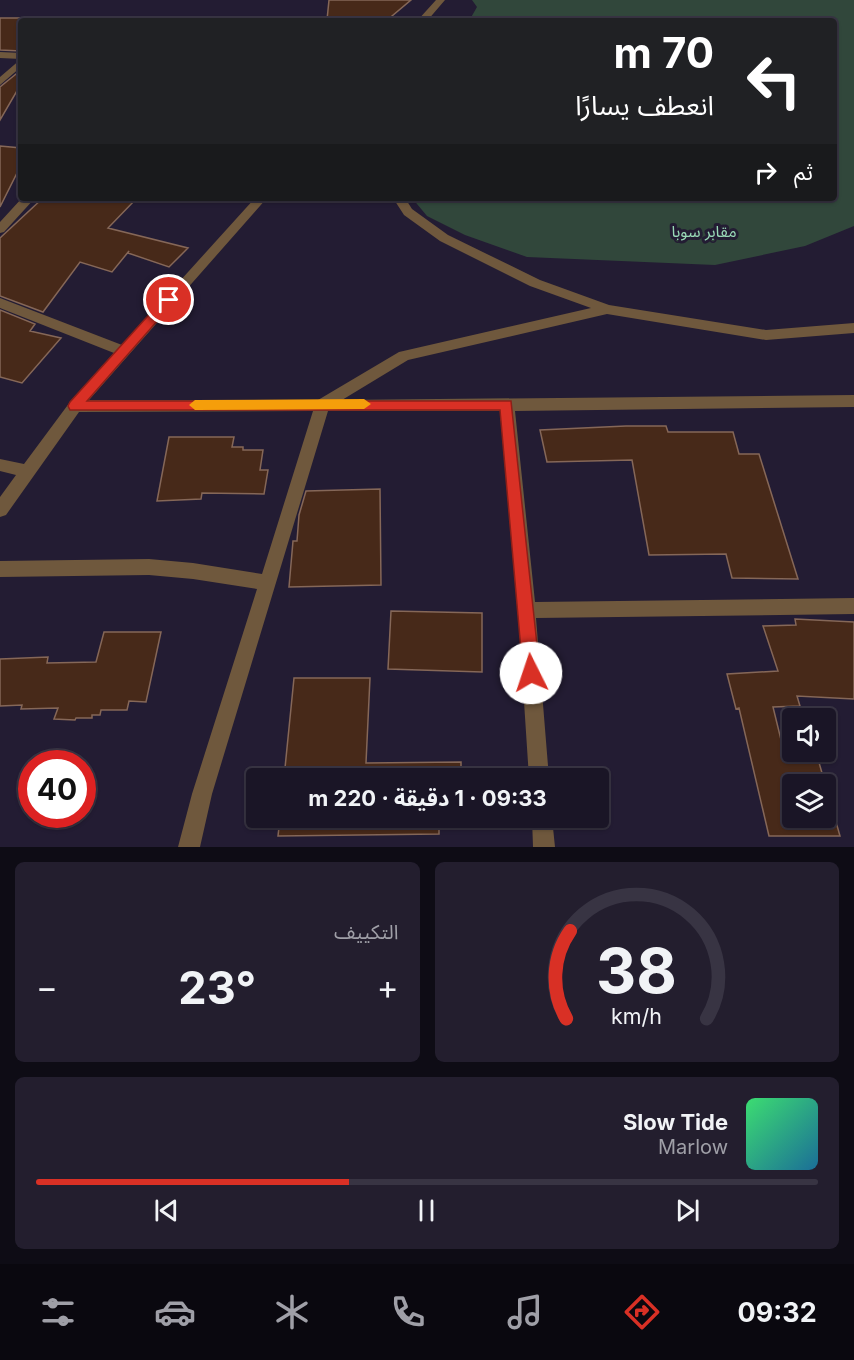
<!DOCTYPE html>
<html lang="ar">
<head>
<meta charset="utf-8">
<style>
  :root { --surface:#1a1526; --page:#231e2e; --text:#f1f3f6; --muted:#9f9fa7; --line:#383443; --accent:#d93025 }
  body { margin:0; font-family:Inter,"Noto Sans Arabic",sans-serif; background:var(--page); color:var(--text); direction:rtl; height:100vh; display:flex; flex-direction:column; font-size:22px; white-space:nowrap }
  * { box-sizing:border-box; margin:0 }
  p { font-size:20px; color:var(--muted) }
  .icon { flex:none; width:33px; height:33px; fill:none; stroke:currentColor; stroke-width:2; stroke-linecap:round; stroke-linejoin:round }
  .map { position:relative; height:847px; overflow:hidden; direction:ltr }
  .side { display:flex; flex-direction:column; gap:15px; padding:15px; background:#0e0c15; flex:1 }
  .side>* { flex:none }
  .hud { position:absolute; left:18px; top:18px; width:819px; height:183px; border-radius:6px; box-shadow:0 2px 4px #0004,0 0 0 2px var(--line); direction:rtl; background:#202124; color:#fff; overflow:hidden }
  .buttons { position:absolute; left:782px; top:708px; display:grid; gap:12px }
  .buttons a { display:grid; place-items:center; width:54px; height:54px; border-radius:6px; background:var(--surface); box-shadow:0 2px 4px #0004,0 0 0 2px var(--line); font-size:30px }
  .speed { position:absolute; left:18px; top:750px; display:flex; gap:12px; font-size:30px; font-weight:700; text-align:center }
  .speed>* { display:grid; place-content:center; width:78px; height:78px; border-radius:50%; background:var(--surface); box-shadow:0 2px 4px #0004,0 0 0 2px var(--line); line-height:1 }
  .speed .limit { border:9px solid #d22; background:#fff; color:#111 }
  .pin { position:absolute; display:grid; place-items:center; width:51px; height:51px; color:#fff; margin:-26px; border:3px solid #fff; border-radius:50%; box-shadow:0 2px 6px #0007 }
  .me { position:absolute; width:66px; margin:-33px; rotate:356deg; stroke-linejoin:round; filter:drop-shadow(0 0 4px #0008) }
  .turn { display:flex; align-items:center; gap:21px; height:126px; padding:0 24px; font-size:27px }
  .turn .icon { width:78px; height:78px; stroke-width:2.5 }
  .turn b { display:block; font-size:42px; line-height:51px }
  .then { display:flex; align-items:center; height:57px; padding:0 24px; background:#0003; gap:12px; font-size:22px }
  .big { font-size:45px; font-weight:700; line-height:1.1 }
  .side .tile { flex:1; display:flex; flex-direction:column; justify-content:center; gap:9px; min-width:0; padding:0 21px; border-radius:9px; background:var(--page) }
  .side .dial { align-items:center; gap:0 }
  .dial svg { height:156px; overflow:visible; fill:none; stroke:var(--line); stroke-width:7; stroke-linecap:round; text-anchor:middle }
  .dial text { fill:var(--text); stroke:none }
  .song { display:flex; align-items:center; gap:18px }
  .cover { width:72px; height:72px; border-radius:9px; background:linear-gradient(135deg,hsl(140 70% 55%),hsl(200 70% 35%)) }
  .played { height:6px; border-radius:3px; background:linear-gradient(90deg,var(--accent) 40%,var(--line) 40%) }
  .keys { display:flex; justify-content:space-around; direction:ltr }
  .heat { display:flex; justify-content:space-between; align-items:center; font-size:33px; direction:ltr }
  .side .tiles { flex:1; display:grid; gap:15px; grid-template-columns:1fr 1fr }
  .tile:last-child { grid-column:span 2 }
  .trip { position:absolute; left:246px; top:768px; width:363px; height:60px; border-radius:6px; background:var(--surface); box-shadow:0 2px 4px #0004,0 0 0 2px var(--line); font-weight:700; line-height:60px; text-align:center; direction:rtl }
  .tabs { display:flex; height:96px; justify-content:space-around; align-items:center; background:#0a080f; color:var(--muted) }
  .tabs .icon { width:42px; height:42px }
  .tabs .active { color:var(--accent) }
  .tabs b { font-size:27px; color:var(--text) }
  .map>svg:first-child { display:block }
</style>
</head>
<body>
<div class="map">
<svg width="854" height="847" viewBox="0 0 854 847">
  <rect width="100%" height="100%" fill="#231c33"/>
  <!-- green -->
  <path fill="#31473b" d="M472 0H854V226L805 246 715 265 527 257 465 235 427 216 412 198H834V21H469L477 7Z"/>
  <!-- building -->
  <path fill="#472919" stroke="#856758" stroke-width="1.5" fill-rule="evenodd" d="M329 0H411L386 21 327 20Z
    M0 18H21V51L0 50Z
    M21 70V84L0 120V87Z
    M0 146 21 148V165L0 207Z
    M43 198H137L108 228 188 248 169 267 128 253 129 251 112 272 80 262 43 312 0 296V238Z
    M0 310 35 324 30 331 61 338 22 383 0 377Z
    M626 426H666L668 432H733L739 454H759L798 579 732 578 726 554 649 555 632 460 547 462 540 430Z
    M169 437H234L232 447H243V450H263L260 470H268L264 494 202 493 201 499 157 501Z
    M380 489 381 585 289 587 293 541H297L299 515 306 491Z
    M391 611 482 613V672L388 669Z
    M795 619 854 622V699L797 696 800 706 773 707 783 748H792V752H816L840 836H769L739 708 736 709 727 674 778 671 763 626 796 625ZM792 784H825V818H792Z
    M104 632H161L146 702 129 701 127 710H101L100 715H92V718H76L75 720 54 719 58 708 21 709 22 705 0 706V659L48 657 47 663 96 662Z
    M294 678H370L366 763 461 762V778H284Z
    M280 818H462L463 826H439V834L278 836Z"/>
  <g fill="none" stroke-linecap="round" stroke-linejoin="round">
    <!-- minor -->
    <path fill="#6f583d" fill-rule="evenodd" d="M436 0H445L427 21H417Z
      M0 52 21 53V59L0 58Z
      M21 59V67L0 85V77Z
      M22 198H35L4 232 0 233V222Z
      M255 198H267L89 400H318L399 352 591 308 530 286 440 241 404 215 393 198H405L412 209 448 235 540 280 609 305 766 330 854 323V333L766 340 607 314 408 360 342 400 854 395V407L515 411 535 602 854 598V614L536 618 549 778H529L518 610 500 411H328L212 794 200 847H178L192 794 257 589 193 579 149 575 0 577V561L149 559 193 563 262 574 313 411 79 412 6 515 0 517V497L16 475 0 471V459L24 464 70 402 114 353 0 308V298L122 345Z
      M532 818H552L555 847H533Z"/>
  </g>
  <!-- route -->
  <path fill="#d93025" stroke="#8d1f18" stroke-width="1.5" d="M169 296 175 300 173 303 87 401H511L540 673 537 679 531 681 525 679 523 673 500 410H70L68 406 70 402 165 297Z"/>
  <!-- slow -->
  <path fill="#f59e0b" d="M364 399 371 404 364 409 195 410 189 405 195 400Z"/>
  <g text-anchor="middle" stroke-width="6" stroke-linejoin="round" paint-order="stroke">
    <!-- park labels -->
    <g font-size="16" fill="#99dab7" stroke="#231c33">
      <text x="704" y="237">مقابر سوبا</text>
    </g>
  </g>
</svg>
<div class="buttons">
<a><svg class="icon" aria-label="sound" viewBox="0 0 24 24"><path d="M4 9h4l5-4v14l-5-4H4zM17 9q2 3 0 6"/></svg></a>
<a><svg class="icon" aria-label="layers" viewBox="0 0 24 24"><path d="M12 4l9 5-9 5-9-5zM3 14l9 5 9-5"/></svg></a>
</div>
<div class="speed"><div class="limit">40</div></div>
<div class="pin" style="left:169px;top:300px;background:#d93025"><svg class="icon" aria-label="arrive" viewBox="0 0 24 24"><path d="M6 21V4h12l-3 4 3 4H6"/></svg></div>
<svg class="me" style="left:531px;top:673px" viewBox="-20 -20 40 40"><circle r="19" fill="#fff"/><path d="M0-13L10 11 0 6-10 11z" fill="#d93025"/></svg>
<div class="trip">09:33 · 1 دقيقة · 220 m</div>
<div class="hud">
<div class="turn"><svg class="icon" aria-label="left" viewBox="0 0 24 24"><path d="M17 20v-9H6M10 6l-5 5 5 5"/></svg><div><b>70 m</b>انعطف يسارًا</div></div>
<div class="then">ثم<svg class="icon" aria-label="right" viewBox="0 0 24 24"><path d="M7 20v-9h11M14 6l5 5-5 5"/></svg></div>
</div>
</div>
<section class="side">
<div class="tiles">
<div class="tile dial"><svg viewBox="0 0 100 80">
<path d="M14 69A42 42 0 1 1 86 69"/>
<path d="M14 69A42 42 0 0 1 16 24" stroke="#d93025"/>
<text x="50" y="56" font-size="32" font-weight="700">38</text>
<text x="50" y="72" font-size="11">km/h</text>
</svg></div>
<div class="tile"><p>التكييف</p>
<div class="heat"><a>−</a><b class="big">23°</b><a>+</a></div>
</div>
<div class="tile">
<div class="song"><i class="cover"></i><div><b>Slow Tide</b><p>Marlow</p></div></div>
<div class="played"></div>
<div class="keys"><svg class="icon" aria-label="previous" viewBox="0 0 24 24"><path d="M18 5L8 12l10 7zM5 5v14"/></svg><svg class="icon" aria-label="pause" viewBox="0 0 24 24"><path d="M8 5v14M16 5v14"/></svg><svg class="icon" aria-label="next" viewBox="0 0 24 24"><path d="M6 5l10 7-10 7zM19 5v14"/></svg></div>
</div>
</div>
</section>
<nav class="tabs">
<b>09:32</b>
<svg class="icon active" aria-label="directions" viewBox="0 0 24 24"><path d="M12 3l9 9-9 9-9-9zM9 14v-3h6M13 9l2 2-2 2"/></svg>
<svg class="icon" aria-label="music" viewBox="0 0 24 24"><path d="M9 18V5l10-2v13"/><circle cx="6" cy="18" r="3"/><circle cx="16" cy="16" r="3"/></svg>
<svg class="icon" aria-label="phone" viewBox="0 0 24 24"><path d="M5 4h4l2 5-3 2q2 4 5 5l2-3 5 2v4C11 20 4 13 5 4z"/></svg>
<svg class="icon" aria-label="climate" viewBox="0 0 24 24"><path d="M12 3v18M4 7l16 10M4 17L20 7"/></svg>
<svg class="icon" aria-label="car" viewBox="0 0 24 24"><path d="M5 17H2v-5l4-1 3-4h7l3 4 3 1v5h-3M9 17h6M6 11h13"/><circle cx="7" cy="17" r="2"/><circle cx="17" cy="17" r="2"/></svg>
<svg class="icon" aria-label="filters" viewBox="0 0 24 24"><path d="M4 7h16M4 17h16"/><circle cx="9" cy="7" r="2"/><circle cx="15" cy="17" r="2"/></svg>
</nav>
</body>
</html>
